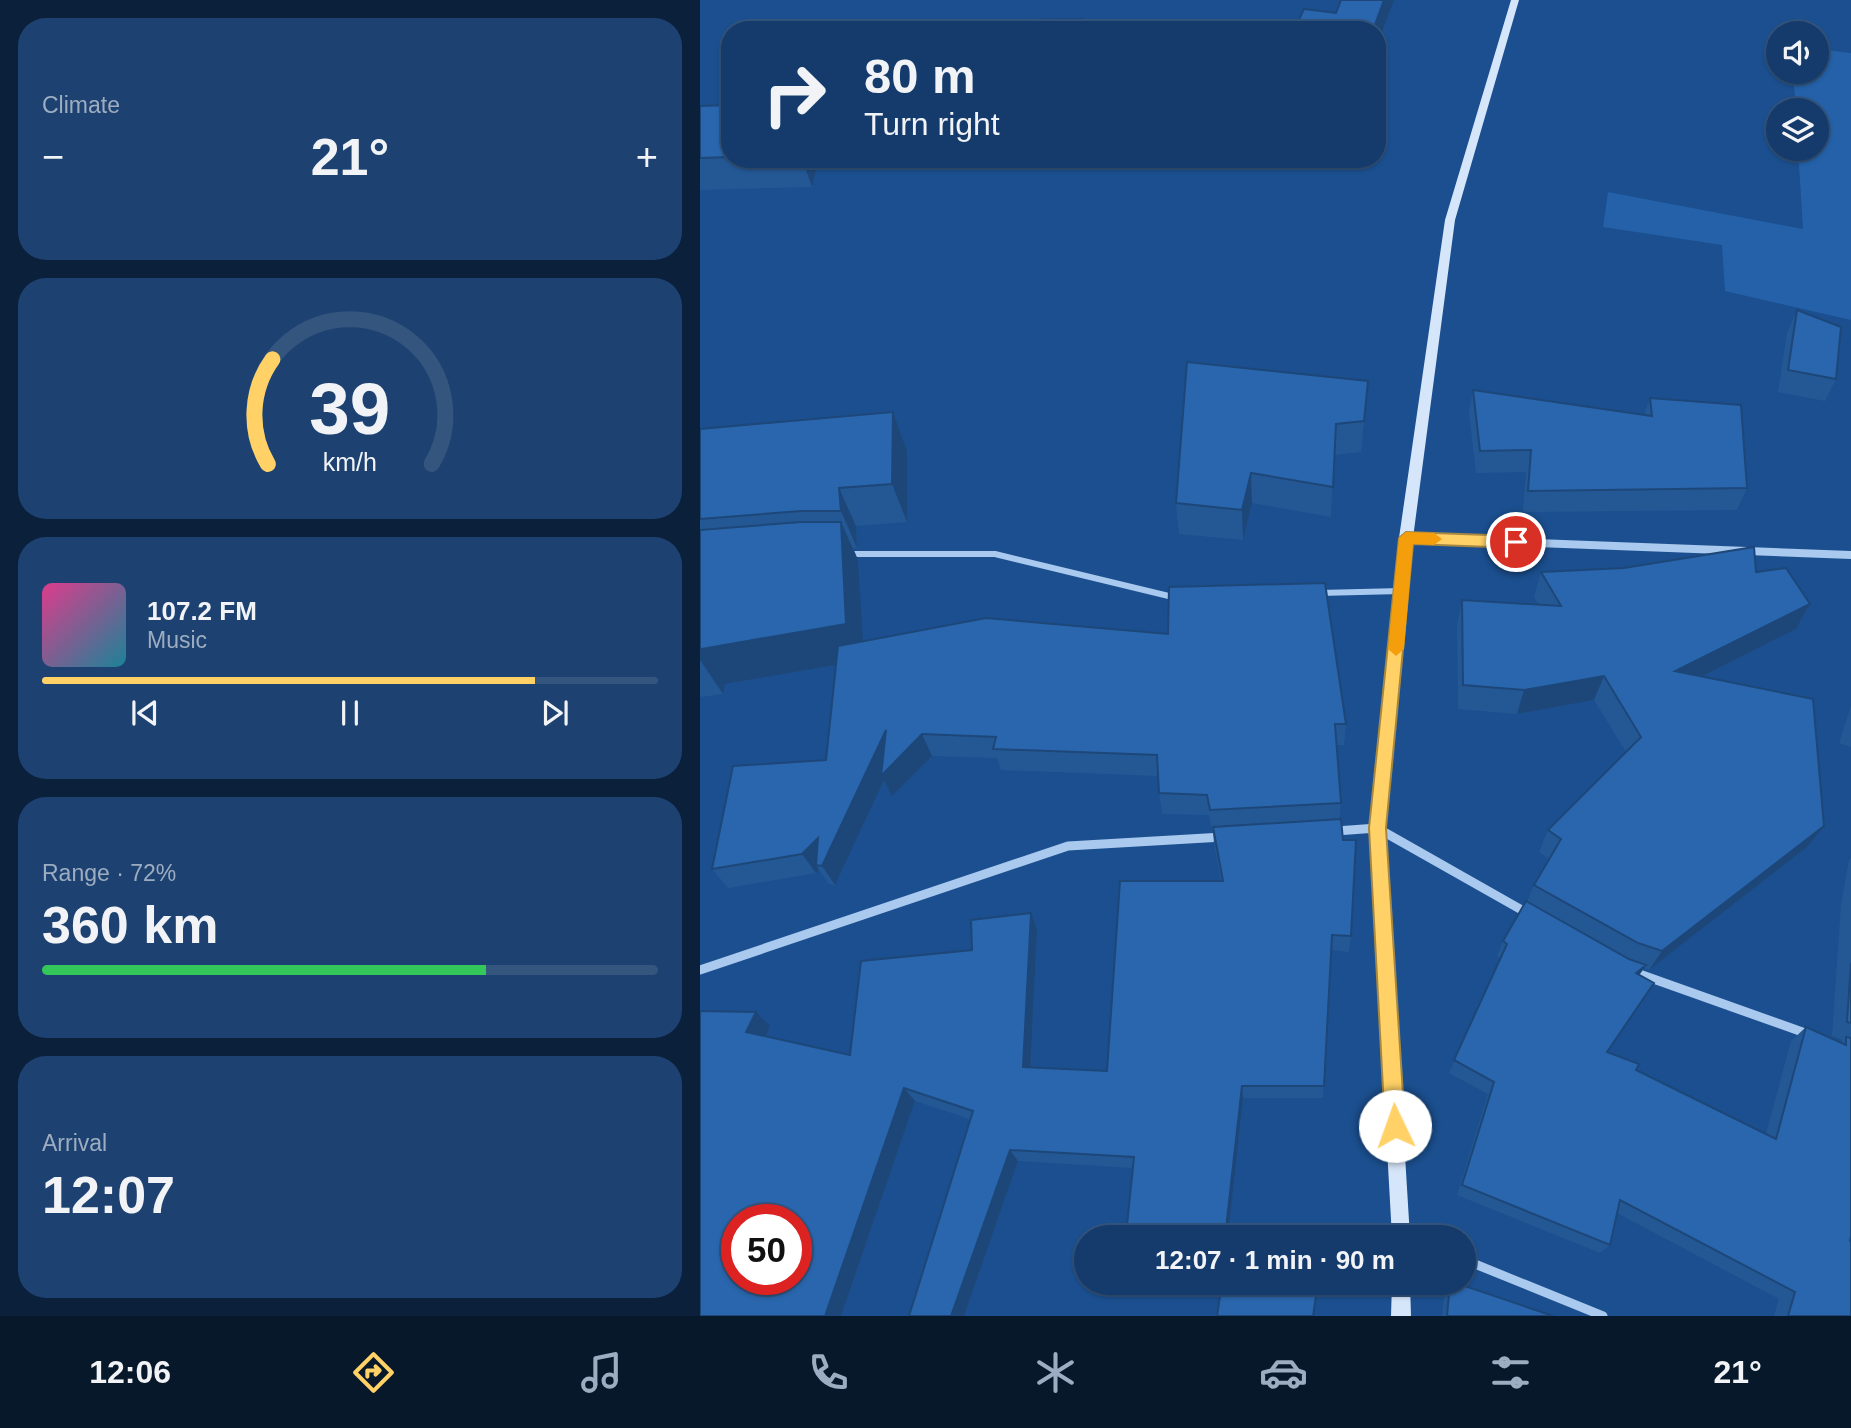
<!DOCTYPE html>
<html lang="en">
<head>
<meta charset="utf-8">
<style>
  :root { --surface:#143b6b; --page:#1d4271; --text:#f1f3f6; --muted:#9dadc1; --line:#33557e; --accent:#ffd166 }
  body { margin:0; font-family:Helvetica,sans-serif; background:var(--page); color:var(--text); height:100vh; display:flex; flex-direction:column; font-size:26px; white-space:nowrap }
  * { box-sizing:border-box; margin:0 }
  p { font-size:23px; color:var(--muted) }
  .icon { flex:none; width:38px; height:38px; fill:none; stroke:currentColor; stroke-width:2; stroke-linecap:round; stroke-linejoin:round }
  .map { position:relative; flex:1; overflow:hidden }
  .drawer { display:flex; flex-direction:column; gap:18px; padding:18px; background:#0b203b; width:700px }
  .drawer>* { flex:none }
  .hud { position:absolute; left:21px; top:21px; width:665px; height:147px; border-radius:28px; box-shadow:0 2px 5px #0004,0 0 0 2px var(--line); background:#143b6b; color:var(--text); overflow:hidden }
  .buttons { position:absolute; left:1066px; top:21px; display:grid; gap:14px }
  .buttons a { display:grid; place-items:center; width:63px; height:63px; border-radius:50%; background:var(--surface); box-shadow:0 2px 5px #0004,0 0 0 2px var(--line); font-size:35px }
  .speed { position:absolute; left:21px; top:1204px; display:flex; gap:14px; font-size:35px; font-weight:700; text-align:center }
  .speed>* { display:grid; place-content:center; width:91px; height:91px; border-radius:50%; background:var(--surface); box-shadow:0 2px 5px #0004,0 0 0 2px var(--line); line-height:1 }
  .speed .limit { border:10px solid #d22; background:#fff; color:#111 }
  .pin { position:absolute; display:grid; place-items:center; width:60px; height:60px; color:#fff; margin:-30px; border:4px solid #fff; border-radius:50%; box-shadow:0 2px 7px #0007 }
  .me { position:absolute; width:77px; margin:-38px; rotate:357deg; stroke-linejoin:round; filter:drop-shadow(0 0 5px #0008) }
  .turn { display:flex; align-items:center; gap:24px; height:147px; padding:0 28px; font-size:32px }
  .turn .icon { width:91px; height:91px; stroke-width:2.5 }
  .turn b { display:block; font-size:49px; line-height:60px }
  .big { font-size:52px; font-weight:800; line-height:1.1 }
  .drawer .card { flex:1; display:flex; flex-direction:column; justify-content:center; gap:10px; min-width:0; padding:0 24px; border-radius:28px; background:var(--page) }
  .drawer .dial { align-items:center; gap:0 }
  .dial svg { height:182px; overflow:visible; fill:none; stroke:var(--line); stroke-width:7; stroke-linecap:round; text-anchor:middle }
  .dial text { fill:var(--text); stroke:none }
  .song { display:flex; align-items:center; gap:21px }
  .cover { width:84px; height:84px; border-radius:10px; background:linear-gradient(135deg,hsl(330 70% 55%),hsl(190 70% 35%)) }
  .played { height:7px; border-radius:4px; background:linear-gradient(90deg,var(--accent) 80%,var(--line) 80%) }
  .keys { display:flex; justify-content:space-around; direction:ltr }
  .heat { display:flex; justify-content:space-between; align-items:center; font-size:38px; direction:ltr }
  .charge { height:10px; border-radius:5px; background:linear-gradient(90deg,#34c759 72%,var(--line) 0) }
  .trip { position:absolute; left:374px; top:1225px; width:402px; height:70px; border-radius:35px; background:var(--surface); box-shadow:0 2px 5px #0004,0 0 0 2px var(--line); font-weight:800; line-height:70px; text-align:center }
  .tab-bar { display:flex; height:112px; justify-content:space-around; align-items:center; background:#08182b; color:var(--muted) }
  .tab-bar .icon { width:49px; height:49px }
  .tab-bar .selected { color:var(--accent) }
  .tab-bar b { font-size:32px; color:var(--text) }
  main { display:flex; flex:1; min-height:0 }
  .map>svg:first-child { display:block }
</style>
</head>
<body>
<main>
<section class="drawer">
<div class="card"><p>Climate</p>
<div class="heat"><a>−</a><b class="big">21°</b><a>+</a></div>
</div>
<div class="card dial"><svg viewBox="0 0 100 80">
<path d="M14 69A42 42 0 1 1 86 69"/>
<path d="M14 69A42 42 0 0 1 16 23" stroke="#ffd166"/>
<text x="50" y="56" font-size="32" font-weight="700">39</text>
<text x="50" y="72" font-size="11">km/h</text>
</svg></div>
<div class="card">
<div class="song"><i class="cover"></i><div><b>107.2 FM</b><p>Music</p></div></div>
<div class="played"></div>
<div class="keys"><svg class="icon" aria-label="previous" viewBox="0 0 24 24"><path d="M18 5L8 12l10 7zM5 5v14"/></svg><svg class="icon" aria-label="pause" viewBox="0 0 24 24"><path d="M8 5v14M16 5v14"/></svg><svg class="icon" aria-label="next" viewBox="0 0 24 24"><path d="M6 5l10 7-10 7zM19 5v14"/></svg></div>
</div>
<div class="card"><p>Range · 72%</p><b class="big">360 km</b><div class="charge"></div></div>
<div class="card"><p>Arrival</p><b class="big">12:07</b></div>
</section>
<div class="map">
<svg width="1151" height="1316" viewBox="0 0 1151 1316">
  <rect width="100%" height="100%" fill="#1b4f8f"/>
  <!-- green -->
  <path fill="#2461a8" d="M1117 49 1151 53V320L1025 291 1022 245 903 227 908 192 1103 229 1098 149H1116V110H1096L1093 72H1116Z"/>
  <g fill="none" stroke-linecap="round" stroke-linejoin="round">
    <!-- minor-far1 -->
    <path stroke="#a9c9ee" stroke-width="6" d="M148 554H295L477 598
      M619 593 701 591"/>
    <!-- minor -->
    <path stroke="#a9c9ee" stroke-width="9" d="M636 831 677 828 829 914
      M0 970 368 846 523 837
      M931 971 1108 1034
      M765 1260 903 1316"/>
    <!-- tertiary -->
    <path fill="#a9c9ee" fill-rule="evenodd" d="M706 534 1151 551V559L706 542 700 538Z"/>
    <!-- secondary -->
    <path fill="#d6e6fa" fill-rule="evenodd" d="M811 0H819L755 220 713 538 685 828 710 1237H692L669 828 699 538 745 220Z
      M692 1283H710L711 1316H691Z"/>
  </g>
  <!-- wall -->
  <path fill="#245895" d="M30 105V159H119L112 187 0 190V106Z
    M1097 310 1136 379 1125 401 1078 392 1087 333Z
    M668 381 661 452 634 455 631 517 552 503 543 540 479 534 476 503Z
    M773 390 944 415 950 398 1047 488 1037 510 823 512 826 472 776 473 769 412Z
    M193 412 207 451V522L156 526 157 548H153L158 560 162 642 646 724 644 745H637L641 803 639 820 651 936 649 952 631 950 623 1098H543L528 1237H427L426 1235 433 1168 318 1161 264 1316H209L270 1119 215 1101 141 1316H0V1011L70 1026 65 1036 150 1055 272 950 331 913 337 929 331 1067 407 1071 521 881 514 844 513 831H512L509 815 462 814 459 793 458 776 301 770 297 758 232 756 192 796 184 780 135 885 129 884 119 870 116 873 28 888 12 869 126 760 136 664 25 684 23 694 0 697V429Z
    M841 572H1056L1110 604 1096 629 1002 677 1107 847 949 970 944 968 939 975 907 1052 936 1070 1066 1134 1091 1041 1106 1027 1140 1042 1143 1040 1132 1036 1141 905 1149 860 1151 858V1236L1150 1241 1151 1316H1074L1079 1299 917 1213 910 1245 900 1253 757 1195 788 1094 749 1073 801 959 797 956 803 941 827 902 834 885 849 859 839 852 848 830 926 752 894 700 817 714 758 709 757 625 762 600 838 604 834 597Z
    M1151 706V747L1139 743Z
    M749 1283H756L853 1316H742L745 1288Z"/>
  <!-- shaded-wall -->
  <path fill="#1d4779" d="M684 0H694L677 45V30H673Z
    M102 159H119L112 187Z
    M193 412 207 451V522L192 484Z
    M551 473 552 503 543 540 542 510Z
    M139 488 156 526 157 548 141 511Z
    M141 522 158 560 164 660 25 684 23 694 0 660 1 649Z
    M1110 604 1096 629 964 696 975 671Z
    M904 676 894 700 817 714 824 690Z
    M186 730 222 734 232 756 192 796 184 780 135 885 122 866 116 865 119 870 116 873 102 854Z
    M1124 826 1107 847 949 970 962 951Z
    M331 913 337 929 330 1080 323 1067Z
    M946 965 936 980V973Z
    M56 1012 70 1026 61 1046 46 1032Z
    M542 1086 543 1098 528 1237H525Z
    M204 1088 215 1101 141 1316H125Z
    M310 1150 318 1161 264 1316H251Z"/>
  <!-- building -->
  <path fill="#2a66ad" stroke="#1d4779" stroke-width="2" fill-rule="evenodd" d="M641 0H684L673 30H594L604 9 636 13Z
    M381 19 380 30H330L331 20Z
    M30 105V157L0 158V106Z
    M1097 310 1141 327 1136 379 1088 370Z
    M487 362 668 381 664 421 636 424 633 487 551 473 542 510 476 503Z
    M773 390 952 416 950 398 1041 405 1047 488 828 491 831 450 780 451Z
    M193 412 192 484 139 488 141 511H101L0 519V429Z
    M101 522H141L146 624 1 649 0 658V530Z
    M1054 547 1056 572 1086 568 1110 604 975 671 1113 699 1124 826 962 951 938 943 834 885 861 839 848 830 941 737 904 676 824 690 763 685 762 600 861 606 841 572 924 568Z
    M625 583 646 724H635L641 803 510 810 507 795 459 793 457 755 293 749 296 737 222 734 181 776 186 730 122 866 116 865 118 838 102 854 12 869 33 766 126 760 138 646 286 618 468 634 469 587Z
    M641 819 643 840H656L651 936 632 935 624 1086H542L525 1237H461L426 1235 434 1157 310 1150 251 1316H209L273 1111 204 1088 125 1316H0V1011L56 1012 46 1032 150 1055 161 961 272 950 271 920 331 913 323 1067 407 1071 420 881H523L513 827ZM37 1220H96V1279H37Z
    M826 901 929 959 946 965 936 973 954 983 907 1052 939 1064 936 1070 1076 1139 1106 1027 1146 1045V1037L1151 1038V1236L1150 1241 1151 1242V1316H1088L1095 1292 920 1200 910 1245 762 1185 794 1082 754 1060 807 944 803 941Z
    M1151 963V1023L1147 1022Z
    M522 1283H618L613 1316H517Z
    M750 1283H756L853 1316H747Z"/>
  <!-- route -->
  <path fill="#ffd166" stroke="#a68842" stroke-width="2" d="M706 532 816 536 823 542 816 548 713 544 686 828 705 1126 702 1133 695 1136 687 1133 685 1126 669 828 699 538Z"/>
  <!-- slow -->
  <path fill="#f59e0b" d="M706 532 734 533 742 539 734 545 713 544 704 649 696 656 688 649 699 538Z"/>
</svg>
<div class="buttons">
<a><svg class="icon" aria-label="sound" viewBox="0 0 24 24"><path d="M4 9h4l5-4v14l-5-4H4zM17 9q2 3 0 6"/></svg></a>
<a><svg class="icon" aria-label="layers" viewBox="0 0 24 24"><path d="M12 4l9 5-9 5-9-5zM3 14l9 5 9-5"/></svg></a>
</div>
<div class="speed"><div class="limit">50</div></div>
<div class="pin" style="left:816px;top:542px;background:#d93025"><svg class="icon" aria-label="arrive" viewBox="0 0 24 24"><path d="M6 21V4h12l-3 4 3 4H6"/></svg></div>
<svg class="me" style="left:695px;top:1126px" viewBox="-20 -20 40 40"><circle r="19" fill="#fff"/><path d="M0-13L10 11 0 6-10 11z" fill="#ffd166"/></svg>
<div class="trip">12:07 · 1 min · 90 m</div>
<div class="hud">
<div class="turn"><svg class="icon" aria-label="right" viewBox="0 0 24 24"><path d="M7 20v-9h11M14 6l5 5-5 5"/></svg><div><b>80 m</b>Turn right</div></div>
</div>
</div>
</main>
<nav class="tab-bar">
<b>12:06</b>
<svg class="icon selected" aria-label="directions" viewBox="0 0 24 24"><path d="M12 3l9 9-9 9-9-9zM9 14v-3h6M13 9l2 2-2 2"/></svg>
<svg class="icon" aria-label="music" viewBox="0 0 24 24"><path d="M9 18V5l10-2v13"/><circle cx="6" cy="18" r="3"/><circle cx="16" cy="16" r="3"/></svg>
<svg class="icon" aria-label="phone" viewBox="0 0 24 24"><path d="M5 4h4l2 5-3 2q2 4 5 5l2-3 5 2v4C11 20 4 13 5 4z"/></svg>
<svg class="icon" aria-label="climate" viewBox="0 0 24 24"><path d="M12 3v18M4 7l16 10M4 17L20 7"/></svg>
<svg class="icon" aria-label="car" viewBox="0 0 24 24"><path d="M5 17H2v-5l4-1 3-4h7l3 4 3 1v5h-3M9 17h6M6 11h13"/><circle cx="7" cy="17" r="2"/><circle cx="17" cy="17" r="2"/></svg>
<svg class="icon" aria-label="filters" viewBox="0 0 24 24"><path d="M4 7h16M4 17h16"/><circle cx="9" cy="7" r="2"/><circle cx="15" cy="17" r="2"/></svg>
<b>21°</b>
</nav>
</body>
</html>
